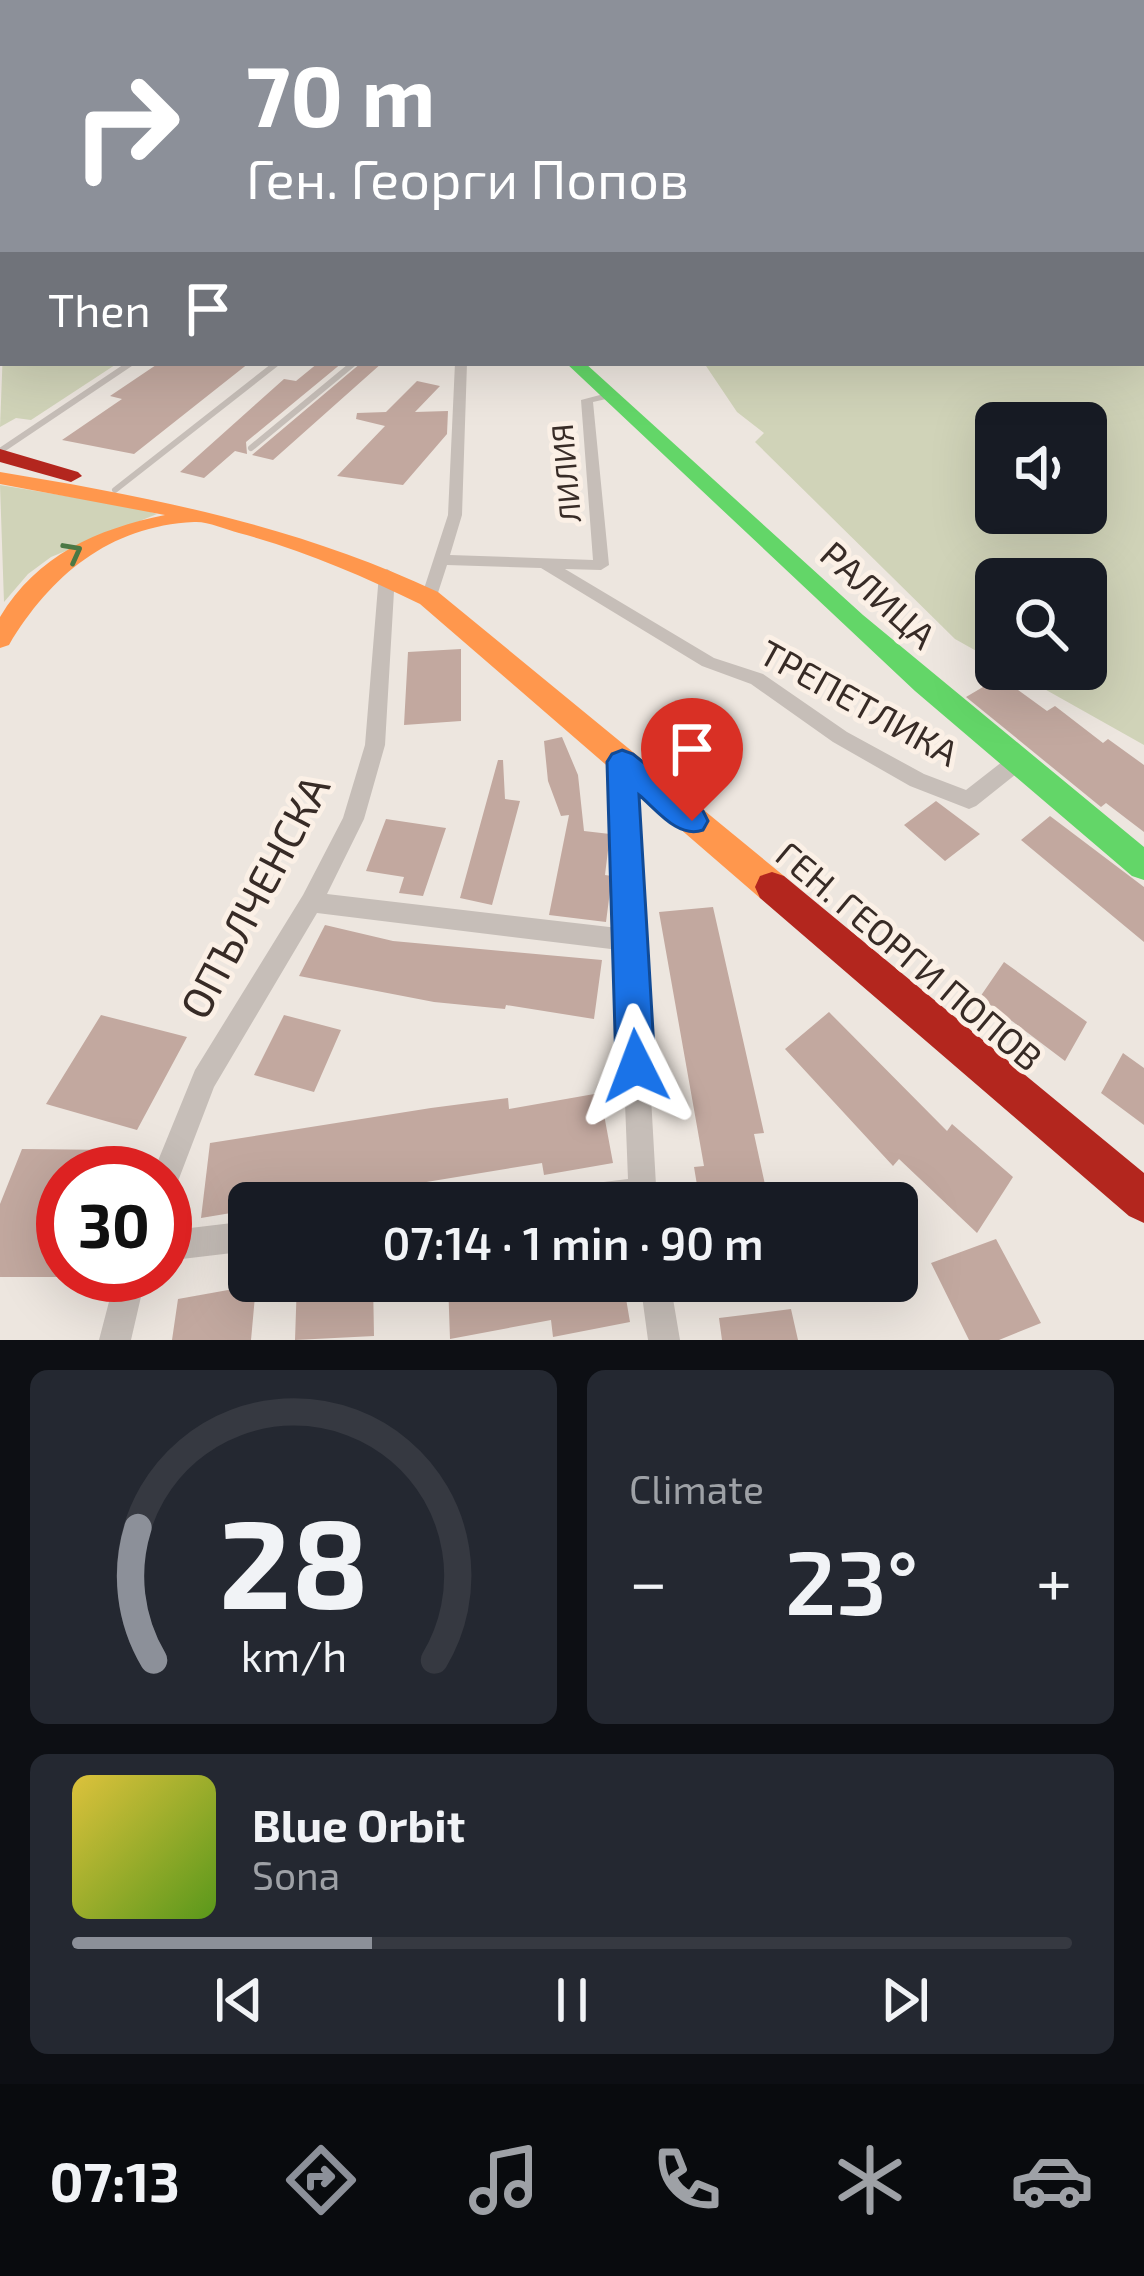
<!DOCTYPE html>
<html lang="en">
<head>
<meta charset="utf-8">
<style>
  :root { --surface:#171b24; --page:#242831; --text:#f1f3f6; --muted:#9ea1a6; --line:#363941; --accent:#8c9099 }
  body { margin:0; font-family:"Exo 2",sans-serif; background:var(--page); color:var(--text); height:100vh; display:flex; flex-direction:column; font-size:45px; white-space:nowrap }
  * { box-sizing:border-box; margin:0 }
  p { font-size:39px; color:var(--muted) }
  .icon { flex:none; width:66px; height:66px; fill:none; stroke:currentColor; stroke-width:2; stroke-linecap:round; stroke-linejoin:round }
  .map { position:relative; height:1340px; overflow:hidden }
  .panel { display:flex; flex-direction:column; gap:30px; padding:30px; background:#0d0f14; flex:1 }
  .panel>* { flex:none }
  .top-card { position:absolute; left:0px; top:0px; width:1146px; height:366px; box-shadow:0 12px 48px #0002; background:#8c9099; color:#fff; overflow:hidden }
  .fabs { position:absolute; left:975px; top:402px; display:grid; gap:24px }
  .fabs a { display:grid; place-items:center; width:132px; height:132px; border-radius:18px; background:var(--surface); box-shadow:0 12px 48px #0002; font-size:60px }
  .speed { position:absolute; left:36px; top:1146px; display:flex; gap:24px; font-size:60px; font-weight:700; text-align:center }
  .speed>* { display:grid; place-content:center; width:156px; height:156px; border-radius:50%; background:var(--surface); box-shadow:0 12px 48px #0002; line-height:1 }
  .speed .limit { border:18px solid #d22; background:#fff; color:#111 }
  .pin { position:absolute; display:grid; place-items:center; width:102px; height:102px; color:#fff; margin:-123px -51px; border-radius:50% 50% 50% 0; rotate:-45deg; box-shadow:0 0 12px #0007 }
  .pin .icon { rotate:45deg }
  .me { position:absolute; width:132px; margin:-66px; rotate:357deg; stroke-linejoin:round; filter:drop-shadow(0 0 9px #0008) }
  .turn { display:flex; align-items:center; gap:42px; height:252px; padding:0 48px; font-size:54px }
  .turn .icon { width:156px; height:156px; stroke-width:2.5 }
  .turn b { display:block; font-size:84px; line-height:102px }
  .then { display:flex; align-items:center; height:114px; padding:0 48px; background:#0003; gap:24px; font-size:45px }
  .big { font-size:90px; font-weight:600; line-height:1.1 }
  .panel .card { flex:1; display:flex; flex-direction:column; justify-content:center; gap:18px; min-width:0; padding:0 42px; border-radius:18px; background:var(--page) }
  .panel .dial { align-items:center; gap:0 }
  .dial svg { height:312px; overflow:visible; fill:none; stroke:var(--line); stroke-width:7; stroke-linecap:round; text-anchor:middle }
  .dial text { fill:var(--text); stroke:none }
  .song { display:flex; align-items:center; gap:36px }
  .cover { width:144px; height:144px; border-radius:18px; background:linear-gradient(135deg,hsl(50 70% 55%),hsl(90 70% 35%)) }
  .played { height:12px; border-radius:6px; background:linear-gradient(90deg,var(--accent) 30%,var(--line) 30%) }
  .keys { display:flex; justify-content:space-around; direction:ltr }
  .heat { display:flex; justify-content:space-between; align-items:center; font-size:66px; direction:ltr }
  .panel .tiles { flex:1; display:grid; gap:30px; grid-template-columns:1fr 1fr }
  .card:last-child { grid-column:span 2 }
  .trip { position:absolute; left:228px; top:1182px; width:690px; height:120px; border-radius:18px; background:var(--surface); box-shadow:0 12px 48px #0002; font-weight:600; line-height:120px; text-align:center }
  .tab-bar { display:flex; height:192px; justify-content:space-around; align-items:center; background:#090b0e; color:var(--muted) }
  .tab-bar .icon { width:84px; height:84px }
  .tab-bar .on { color:var(--accent) }
  .tab-bar b { font-size:54px; color:var(--text) }
  .map>svg:first-child { display:block }
</style>
</head>
<body>
<div class="map">
<svg width="1144" height="1340" viewBox="0 0 1144 1340">
  <rect width="100%" height="100%" fill="#ede6df"/>
  <!-- green -->
  <path fill="#d0d3b8" fill-rule="evenodd" d="M1144 143V745L1009 669H1086V579H996V662L955 639 755 442 764 433 737 412 704 363H1143ZM996 423H1086V513H996Z
    M3 350V363H118L31 420 16 418 0 427Z
    M0 485 138 508 157 514 51 557 28 574 4 602Z"/>
  <!-- building -->
  <path fill="#c2a89f" d="M159 363H249L134 454 62 440 122 399 110 396Z
    M318 363H342L246 442 247 454 235 451 204 478 180 472 284 379 296 381Z
    M361 363H382L273 460 252 455Z
    M417 381 440 386 415 412 448 411 447 434 403 485 337 476 385 426 356 419 357 413 386 412Z
    M461 649V721L404 725 408 652Z
    M1000 677 1047 711 1055 706 1103 743 1108 739 1144 765V832L1106 803 1101 807 966 697Z
    M562 737 578 775 584 831 610 834 605 875 612 876 606 922 549 915 569 815 561 816 548 781 544 741Z
    M498 760H503L505 799 520 801 492 905 460 898Z
    M936 801 980 834 945 861 904 825Z
    M1050 816 1144 887V942L1021 840Z
    M386 819 446 828 423 896 399 893 404 877 366 871Z
    M713 907 764 1133 754 1134 769 1203H700L694 1167 704 1166 659 912Z
    M325 925 393 941 602 960 594 1019 506 1005 505 1009 434 1002 299 976Z
    M1004 962 1087 1022 1065 1061 980 997Z
    M829 1012 947 1131 952 1124 1013 1177 977 1233 899 1159 893 1166 785 1049Z
    M101 1015 187 1037 137 1130 46 1104Z
    M284 1015 341 1030 314 1092 254 1075Z
    M1123 1053 1144 1068V1125L1101 1093Z
    M600 1093 613 1163 544 1175 542 1163 299 1203H249V1210L201 1218 210 1143 431 1108 508 1098 509 1109Z
    M22 1149 118 1150 110 1173H63V1277H0V1204Z
    M996 1239 1041 1323 999 1340H969L931 1263Z
    M297 1281H373L374 1336 295 1340Z
    M448 1281H623L630 1322 553 1337 551 1320 450 1339Z
    M256 1285 251 1340H172L178 1299Z
    M791 1309 798 1340H722L719 1318Z"/>
  <g fill="none" stroke-linecap="round" stroke-linejoin="round">
    <!-- lane -->
    <path stroke="#c6beb8" stroke-width="6" d="M251 448 354 363
      M0 451 131 363
      M115 490 277 363"/>
    <!-- street -->
    <path fill="#c6beb8" fill-rule="evenodd" d="M455 363H467L462 515 450 555 593 560 581 400 615 391V397L593 402 609 565 601 570 565 569 714 658 763 674 847 732 924 774 966 790 1007 758 1014 756 1021 758 1024 764 1021 770 976 806 969 809 910 786 833 742 751 684 702 666 541 568 447 565 435 602H423L421 598 448 515Z
      M387 569 395 574 385 745 364 819 327 894 618 928 612 762 615 756 622 754 629 756 632 762 657 1203H533L537 1193 547 1189 628 1179 619 950 317 913 214 1087 175 1189 165 1193V1173H153L195 1070 303 895 343 818 365 745 379 574Z
      M249 1221V1251L165 1261V1231Z
      M116 1275H146L131 1340H99Z
      M640 1281H670L680 1340H648Z"/>
    <!-- fast -->
    <path fill="#63d668" fill-rule="evenodd" d="M566 363H585L863 615 1144 847V880L1132 876 915 691Z"/>
    <!-- slow -->
    <path fill="#ff974d" fill-rule="evenodd" d="M0 472C152 497 298 526 438 592L784 876 789 887 784 898 772 902 760 898 420 604C361 575 302 550 239 533 225 529 207 521 194 522 109 526 50 576 9 645L0 648V617C37 555 97 529 165 515L0 484Z"/>
    <!-- jam -->
    <path fill="#b3261e" fill-rule="evenodd" d="M3 213V221L0 222V214Z
      M0 449 78 472 82 476 71 482 0 462Z
      M772 872 784 876 1144 1173V1223L1129 1216 760 898 755 887 760 876Z"/>
  </g>
  <!-- one-way arrows -->
  <defs><path id="oneway-chevron" d="M-2-3.5L2.5 0L-2 3.5" fill="none" stroke-width="1.6" stroke-linecap="round" stroke-linejoin="round" transform="scale(3)"/></defs>
  <use stroke="#4b7844" href="#oneway-chevron" transform="translate(73 552) rotate(-28)"/>
  <!-- sky -->
  <linearGradient id="sky" x2="0" y2="1"><stop stop-color="#89bad8"/><stop offset="0.43" stop-color="#f7f4f1"/><stop offset="1" stop-color="#f7f4f1" stop-opacity="0"/></linearGradient>
  <rect width="1144" height="331" fill="url(#sky)"/>
  <!-- route -->
  <path fill="#1a73e8" stroke="#114b97" stroke-width="3" d="M622 750 633 754 703 811 708 821 703 830C678 839 657 810 639 795L655 1066 650 1080 636 1086 622 1080 616 1066 607 762 612 754Z"/>
  <g text-anchor="middle" stroke-width="10" stroke-linejoin="round" paint-order="stroke">
    <!-- far-street labels -->
    <g font-size="30" fill="#372b26" stroke="#fbf0e6">
      <text transform="translate(567 473) rotate(-95)" y="10">ЛИЛИЯ</text>
    </g>
    <!-- street labels -->
    <g font-size="36" fill="#372b26" stroke="#fbf0e6">
      <text transform="translate(878 595) rotate(42)" y="13">РАЛИЦА</text>
      <text transform="translate(859 703) rotate(29)" y="13">ТРЕПЕТЛИКА</text>
      <text transform="translate(909 956) rotate(40)" y="13">ГЕН. ГЕОРГИ ПОПОВ</text>
    </g>
    <!-- near-street labels -->
    <g font-size="42" fill="#372b26" stroke="#fbf0e6">
      <text transform="translate(255 897) rotate(-62)" y="15">ОПЪЛЧЕНСКА</text>
    </g>
  </g>
</svg>
<div class="fabs">
<a><svg class="icon" aria-label="sound" viewBox="0 0 24 24"><path d="M4 9h4l5-4v14l-5-4H4zM17 9q2 3 0 6"/></svg></a>
<a><svg class="icon" aria-label="search" viewBox="0 0 24 24"><circle cx="10" cy="10" r="6"/><path d="M15 15l6 6"/></svg></a>
</div>
<div class="speed"><div class="limit">30</div></div>
<div class="pin" style="left:692px;top:821px;background:#d93025"><svg class="icon" aria-label="arrive" viewBox="0 0 24 24"><path d="M6 21V4h12l-3 4 3 4H6"/></svg></div>
<svg class="me" style="left:636px;top:1066px" viewBox="-20 -20 40 40"><path d="M0-17L14 15 0 8-14 15z" fill="#1a73e8" stroke="#fff" stroke-width="4"/></svg>
<div class="trip">07:14 · 1 min · 90 m</div>
<div class="top-card">
<div class="turn"><svg class="icon" aria-label="right" viewBox="0 0 24 24"><path d="M7 20v-9h11M14 6l5 5-5 5"/></svg><div><b>70 m</b>Ген. Георги Попов</div></div>
<div class="then">Then<svg class="icon" aria-label="arrive" viewBox="0 0 24 24"><path d="M6 21V4h12l-3 4 3 4H6"/></svg></div>
</div>
</div>
<section class="panel">
<div class="tiles">
<div class="card dial"><svg viewBox="0 0 100 80">
<path d="M14 69A42 42 0 1 1 86 69"/>
<path d="M14 69A42 42 0 0 1 10 35" stroke="#8c9099"/>
<text x="50" y="56" font-size="32" font-weight="700">28</text>
<text x="50" y="72" font-size="11">km/h</text>
</svg></div>
<div class="card"><p>Climate</p>
<div class="heat"><a>−</a><b class="big">23°</b><a>+</a></div>
</div>
<div class="card">
<div class="song"><i class="cover"></i><div><b>Blue Orbit</b><p>Sona</p></div></div>
<div class="played"></div>
<div class="keys"><svg class="icon" aria-label="previous" viewBox="0 0 24 24"><path d="M18 5L8 12l10 7zM5 5v14"/></svg><svg class="icon" aria-label="pause" viewBox="0 0 24 24"><path d="M8 5v14M16 5v14"/></svg><svg class="icon" aria-label="next" viewBox="0 0 24 24"><path d="M6 5l10 7-10 7zM19 5v14"/></svg></div>
</div>
</div>
</section>
<nav class="tab-bar">
<b>07:13</b>
<svg class="icon on" aria-label="directions" viewBox="0 0 24 24"><path d="M12 3l9 9-9 9-9-9zM9 14v-3h6M13 9l2 2-2 2"/></svg>
<svg class="icon" aria-label="music" viewBox="0 0 24 24"><path d="M9 18V5l10-2v13"/><circle cx="6" cy="18" r="3"/><circle cx="16" cy="16" r="3"/></svg>
<svg class="icon" aria-label="phone" viewBox="0 0 24 24"><path d="M5 4h4l2 5-3 2q2 4 5 5l2-3 5 2v4C11 20 4 13 5 4z"/></svg>
<svg class="icon" aria-label="climate" viewBox="0 0 24 24"><path d="M12 3v18M4 7l16 10M4 17L20 7"/></svg>
<svg class="icon" aria-label="car" viewBox="0 0 24 24"><path d="M5 17H2v-5l4-1 3-4h7l3 4 3 1v5h-3M9 17h6M6 11h13"/><circle cx="7" cy="17" r="2"/><circle cx="17" cy="17" r="2"/></svg>
</nav>
</body>
</html>
